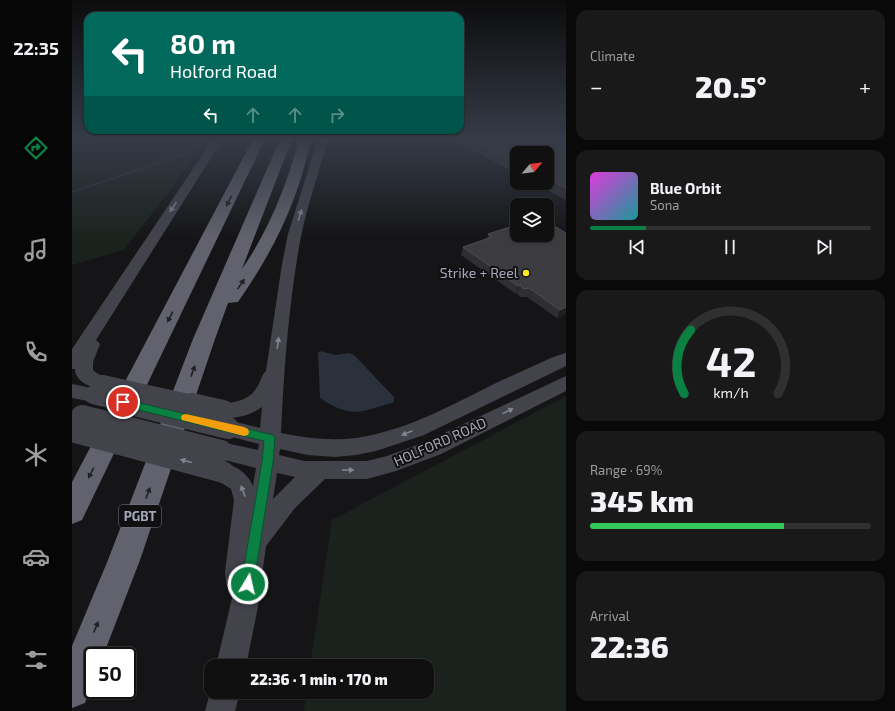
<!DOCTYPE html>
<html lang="en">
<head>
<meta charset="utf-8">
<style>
  :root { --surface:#101011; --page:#19191a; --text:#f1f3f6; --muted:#9c9d9f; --line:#303031; --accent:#0b8043 }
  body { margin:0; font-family:"Exo 2",sans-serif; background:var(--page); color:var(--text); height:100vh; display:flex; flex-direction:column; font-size:15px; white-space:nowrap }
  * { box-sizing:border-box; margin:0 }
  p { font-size:13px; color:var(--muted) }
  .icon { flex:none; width:22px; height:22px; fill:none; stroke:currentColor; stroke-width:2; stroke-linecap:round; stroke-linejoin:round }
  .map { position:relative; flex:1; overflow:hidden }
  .details { display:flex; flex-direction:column; gap:10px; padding:10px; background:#090909; width:329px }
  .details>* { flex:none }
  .banner { position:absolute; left:12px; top:12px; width:380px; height:122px; border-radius:12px; box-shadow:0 1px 3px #0004,0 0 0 1px var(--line); background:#00695c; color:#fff; overflow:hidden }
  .needle { width:26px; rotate:61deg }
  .controls { position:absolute; left:438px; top:146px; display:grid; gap:8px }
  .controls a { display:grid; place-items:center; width:44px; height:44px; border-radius:8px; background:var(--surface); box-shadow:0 1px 3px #0004,0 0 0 1px var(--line); font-size:20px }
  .speed { position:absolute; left:12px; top:647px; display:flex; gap:8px; font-size:20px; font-weight:700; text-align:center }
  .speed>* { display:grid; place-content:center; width:52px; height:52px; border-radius:50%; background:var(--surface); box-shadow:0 1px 3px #0004,0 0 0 1px var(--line); line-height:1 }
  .speed .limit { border:2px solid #111; border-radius:6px; background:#fff; color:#111 }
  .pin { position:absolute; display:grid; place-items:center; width:34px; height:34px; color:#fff; margin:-17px; border:2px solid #fff; border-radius:50%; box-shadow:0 1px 4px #0007 }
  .me { position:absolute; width:44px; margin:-22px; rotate:9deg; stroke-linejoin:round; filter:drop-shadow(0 0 3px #0008) }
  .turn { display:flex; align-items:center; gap:14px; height:84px; padding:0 20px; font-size:18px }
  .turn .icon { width:52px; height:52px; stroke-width:2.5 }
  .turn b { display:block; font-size:28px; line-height:34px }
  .lanes { display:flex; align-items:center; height:38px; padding:0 20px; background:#0003; justify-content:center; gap:20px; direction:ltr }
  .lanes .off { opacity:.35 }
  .big { font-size:30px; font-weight:800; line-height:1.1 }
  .details .widget { flex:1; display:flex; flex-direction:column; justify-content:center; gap:6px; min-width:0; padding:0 14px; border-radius:12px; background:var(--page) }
  .details .dial { align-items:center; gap:0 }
  .dial svg { height:104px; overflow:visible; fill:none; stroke:var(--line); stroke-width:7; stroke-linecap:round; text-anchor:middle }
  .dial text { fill:var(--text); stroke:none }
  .song { display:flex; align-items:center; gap:12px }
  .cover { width:48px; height:48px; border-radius:6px; background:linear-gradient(135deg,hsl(300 70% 55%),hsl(180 70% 35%)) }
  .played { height:4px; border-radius:2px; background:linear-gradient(90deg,var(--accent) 20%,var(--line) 20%) }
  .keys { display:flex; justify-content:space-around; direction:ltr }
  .heat { display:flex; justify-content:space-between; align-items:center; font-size:22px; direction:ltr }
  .charge { height:6px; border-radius:3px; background:linear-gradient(90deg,#34c759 69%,var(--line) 0) }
  .trip { position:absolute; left:132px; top:659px; width:230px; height:40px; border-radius:12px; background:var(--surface); box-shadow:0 1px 3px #0004,0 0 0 1px var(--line); font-weight:800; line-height:40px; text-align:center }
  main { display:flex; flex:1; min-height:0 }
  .tab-bar { display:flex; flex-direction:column; width:72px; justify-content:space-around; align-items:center; background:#060607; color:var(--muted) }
  .tab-bar .icon { width:28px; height:28px }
  .tab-bar .selected { color:var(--accent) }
  .tab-bar b { font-size:18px; color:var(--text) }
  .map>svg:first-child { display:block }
</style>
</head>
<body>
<main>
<nav class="tab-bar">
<b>22:35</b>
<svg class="icon selected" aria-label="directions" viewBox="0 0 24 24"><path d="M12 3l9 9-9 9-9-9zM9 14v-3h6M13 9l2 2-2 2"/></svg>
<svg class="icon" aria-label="music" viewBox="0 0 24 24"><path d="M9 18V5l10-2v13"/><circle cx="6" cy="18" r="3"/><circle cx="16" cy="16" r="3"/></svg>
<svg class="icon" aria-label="phone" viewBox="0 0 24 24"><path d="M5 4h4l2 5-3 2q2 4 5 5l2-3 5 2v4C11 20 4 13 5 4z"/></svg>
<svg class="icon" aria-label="climate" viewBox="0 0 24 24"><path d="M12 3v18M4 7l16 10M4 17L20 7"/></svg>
<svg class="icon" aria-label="car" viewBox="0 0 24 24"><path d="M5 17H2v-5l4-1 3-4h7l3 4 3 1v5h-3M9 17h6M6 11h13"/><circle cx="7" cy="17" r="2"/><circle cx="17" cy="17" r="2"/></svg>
<svg class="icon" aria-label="filters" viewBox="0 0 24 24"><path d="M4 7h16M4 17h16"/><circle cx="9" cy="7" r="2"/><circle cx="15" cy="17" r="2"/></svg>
</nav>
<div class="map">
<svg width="494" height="711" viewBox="0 0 494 711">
  <rect width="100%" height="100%" fill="#151517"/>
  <!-- green -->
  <path fill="#1b221d" d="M116 139H133L117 165 52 250 0 265V151L88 147Z
    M494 396V711H232L234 692H355V666H238L260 520Z"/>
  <!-- water -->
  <path fill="#2a303c" d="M248 351 263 355 277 353 282 355 322 397V402C289 412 279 419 248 398L246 353Z"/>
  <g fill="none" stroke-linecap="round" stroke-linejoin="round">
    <!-- stream -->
    <path stroke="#2a303c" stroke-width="2" d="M0 192 119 152"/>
    <!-- secondary -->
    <path fill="#43434c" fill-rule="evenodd" d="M141 139H151L24 340 28 344 21 362V370C27 376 36 377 41 384L38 389 31 391 28 390 31 395 28 400 21 402 0 398V384L24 389C15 385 3 380 3 369H0V349Z
      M246 139H256C247 171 236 204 229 236 217 301 212 367 209 433 233 438 259 441 284 438 342 430 394 396 446 373 462 366 478 357 494 353V366L352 435 304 451 284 455 263 457 236 455 208 449 207 455 232 461H295L315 456 353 442 494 376V391L369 454 324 471 295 479H253L223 508 194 546 185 612 174 666H144L161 594 158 593 154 584 153 572 162 500 159 489 143 479 140 472 143 465C158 460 175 472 181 486L184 468 141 457 138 451 141 445 149 442 186 450 187 444 149 434 146 428 149 422 156 420 188 428 190 407C178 416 159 421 144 416L141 411 144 406C159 401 176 403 185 387 189 382 189 375 194 371L210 264 216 234ZM205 473 223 477 201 499Z
      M139 689V692H168L163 711H133Z"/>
    <!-- highway -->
    <path fill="#61626d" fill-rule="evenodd" d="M181 139H193L10 520 0 524V482Z
      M208 139H220L170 269C197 230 215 185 227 139H239C226 202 202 250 166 302L156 303 143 339 68 560 31 656H21C21 677 21 683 13 703L0 708V646L36 560 121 339Z"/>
    <!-- secondary-bridge-far1 -->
    <path stroke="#43434c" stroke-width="18" d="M31 384 125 405
      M21 395 62 405"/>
    <!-- secondary-bridge -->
    <path stroke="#43434c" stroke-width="22" d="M58 404 156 428
      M120 404 151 411
      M10 416 149 451
      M0 431 151 472"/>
  </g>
  <!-- wall -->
  <path fill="#2f2e32" d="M381 139H494V200L462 183H475V153H445V174L381 140Z
    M438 227 494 314 485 318 455 297H449L445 294H444L389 255 391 247 415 239 416 234Z"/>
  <!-- shaded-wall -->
  <path fill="#1f1f21" d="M448 285 445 294H444L446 286Z
    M494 307V314L485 318 488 310Z"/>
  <!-- building -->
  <path fill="#3c3b40" stroke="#4c4c53" d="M397 139H494V188L475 179V153H445V164Z
    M475 222 494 233V307L488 310 457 288 452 289 448 285 446 286 391 247 420 237 416 234 438 227 442 230 445 229V235H475Z"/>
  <!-- one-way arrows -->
  <defs><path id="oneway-solid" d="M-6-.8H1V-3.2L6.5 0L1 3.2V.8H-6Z"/></defs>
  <g fill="#202024">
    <use href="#oneway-solid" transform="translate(157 201) rotate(117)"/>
    <use href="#oneway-solid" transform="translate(169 284) rotate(-56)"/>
    <use href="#oneway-solid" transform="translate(98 317) rotate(117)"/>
    <use href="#oneway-solid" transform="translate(121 371) rotate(-70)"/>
    <use href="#oneway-solid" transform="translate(19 473) rotate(117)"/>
    <use href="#oneway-solid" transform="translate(76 493) rotate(-70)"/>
    <use href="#oneway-solid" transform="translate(24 627) rotate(-67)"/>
  </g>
  <g fill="#838492">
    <use href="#oneway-solid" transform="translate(101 207) rotate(124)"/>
    <use href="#oneway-solid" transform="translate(228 215) rotate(-73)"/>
    <use href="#oneway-solid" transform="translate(206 343) rotate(-82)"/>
    <use href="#oneway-solid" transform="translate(436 411) rotate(-26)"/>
    <use href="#oneway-solid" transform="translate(335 433) rotate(158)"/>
    <use href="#oneway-solid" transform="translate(114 461) rotate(-165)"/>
    <use href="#oneway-solid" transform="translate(276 470)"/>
    <use href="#oneway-solid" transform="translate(171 491) rotate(-110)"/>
  </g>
  <!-- sky -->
  <linearGradient id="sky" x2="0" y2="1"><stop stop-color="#0c0c0d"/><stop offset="0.58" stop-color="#353b47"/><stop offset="1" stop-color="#353b47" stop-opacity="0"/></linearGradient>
  <rect width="494" height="239" fill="url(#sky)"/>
  <!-- route -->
  <path fill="#0b8043" stroke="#07532c" d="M51 399 201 435 203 438 201 462 181 589 176 591 171 589 169 584 190 462 192 441 47 405 46 402 47 400Z"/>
  <!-- slow -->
  <path fill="#f59e0b" d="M114 414 172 427 176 429 177 432 176 435 172 436 110 420 109 418 110 415Z"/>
  <!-- markers -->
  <circle fill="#fde826" stroke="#101012" stroke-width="1.5" cx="454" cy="273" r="4"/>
  <g text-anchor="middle" stroke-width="4" stroke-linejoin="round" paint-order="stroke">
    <!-- shield labels -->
    <rect fill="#101012" stroke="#797a86" stroke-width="1" x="47" y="505" width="42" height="22" rx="3"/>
    <g font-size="13" font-weight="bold" fill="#a6a7b8">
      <text x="68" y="521">PGBT</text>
    </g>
    <!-- poi labels -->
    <g font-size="14" fill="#a6a7b8" stroke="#101012" text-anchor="end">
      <text x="446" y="278">Strike + Reel</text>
    </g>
    <!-- street labels -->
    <g font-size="14" fill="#a6a7b8" stroke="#101012">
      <text transform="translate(368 442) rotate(-24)" y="5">HOLFORD ROAD</text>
    </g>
  </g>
</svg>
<div class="controls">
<a><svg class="needle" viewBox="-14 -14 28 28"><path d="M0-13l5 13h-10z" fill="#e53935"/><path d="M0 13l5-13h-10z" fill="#9c9d9f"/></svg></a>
<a><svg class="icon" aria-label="layers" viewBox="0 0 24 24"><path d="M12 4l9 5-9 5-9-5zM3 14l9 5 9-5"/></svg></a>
</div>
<div class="speed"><div class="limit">50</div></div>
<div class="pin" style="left:51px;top:402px;background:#d93025"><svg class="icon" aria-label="arrive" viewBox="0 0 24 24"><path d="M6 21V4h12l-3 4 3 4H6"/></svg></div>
<svg class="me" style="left:176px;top:584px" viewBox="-20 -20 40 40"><circle r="17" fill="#0b8043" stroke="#fff" stroke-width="3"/><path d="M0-11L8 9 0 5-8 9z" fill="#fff"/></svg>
<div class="trip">22:36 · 1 min · 170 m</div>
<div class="banner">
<div class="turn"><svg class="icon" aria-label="left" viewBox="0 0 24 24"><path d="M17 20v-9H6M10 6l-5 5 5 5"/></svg><div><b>80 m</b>Holford Road</div></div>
<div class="lanes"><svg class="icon" aria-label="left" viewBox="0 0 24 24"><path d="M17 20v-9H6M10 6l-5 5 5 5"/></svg><svg class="icon off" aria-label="ahead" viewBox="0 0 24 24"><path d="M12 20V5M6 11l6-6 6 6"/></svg><svg class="icon off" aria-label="ahead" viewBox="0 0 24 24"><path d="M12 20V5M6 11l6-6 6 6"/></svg><svg class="icon off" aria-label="right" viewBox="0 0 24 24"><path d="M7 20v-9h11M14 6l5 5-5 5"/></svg></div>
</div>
</div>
<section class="details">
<div class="widget"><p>Climate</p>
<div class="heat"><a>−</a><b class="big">20.5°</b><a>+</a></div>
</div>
<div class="widget">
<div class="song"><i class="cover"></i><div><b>Blue Orbit</b><p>Sona</p></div></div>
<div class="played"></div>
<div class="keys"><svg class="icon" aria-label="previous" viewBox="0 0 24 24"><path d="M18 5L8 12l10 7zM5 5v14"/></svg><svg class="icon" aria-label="pause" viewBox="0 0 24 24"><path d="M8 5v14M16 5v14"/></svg><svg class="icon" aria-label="next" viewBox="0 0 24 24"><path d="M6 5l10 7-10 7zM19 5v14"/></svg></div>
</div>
<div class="widget dial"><svg viewBox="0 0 100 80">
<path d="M14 69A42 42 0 1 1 86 69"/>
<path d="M14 69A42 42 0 0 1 19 20" stroke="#0b8043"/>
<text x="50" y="56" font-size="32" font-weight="700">42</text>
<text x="50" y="72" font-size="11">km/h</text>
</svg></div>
<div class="widget"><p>Range · 69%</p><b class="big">345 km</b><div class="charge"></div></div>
<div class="widget"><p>Arrival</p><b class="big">22:36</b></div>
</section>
</main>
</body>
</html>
